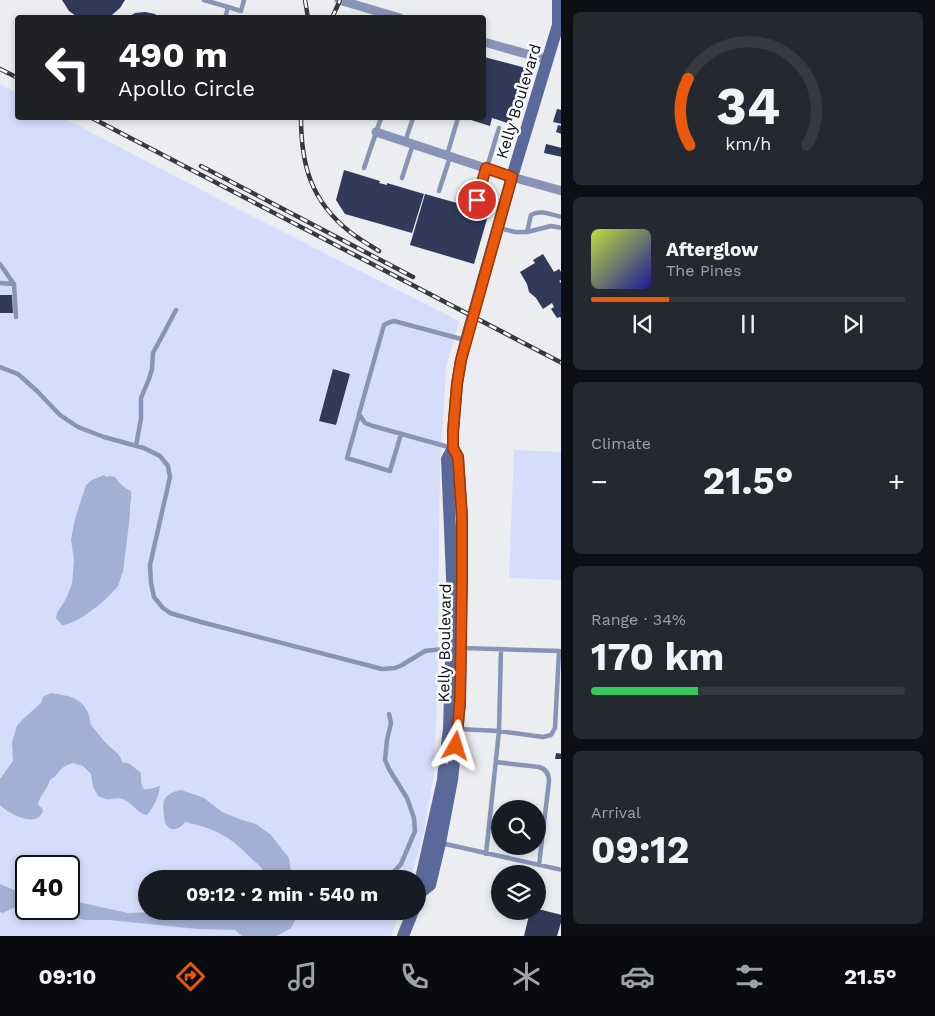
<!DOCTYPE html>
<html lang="en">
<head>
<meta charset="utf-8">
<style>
  :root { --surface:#171b24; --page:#242831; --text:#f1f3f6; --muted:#9ea1a6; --line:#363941; --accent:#ea580c }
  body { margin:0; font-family:"Work Sans",sans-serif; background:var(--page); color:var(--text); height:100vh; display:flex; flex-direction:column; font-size:19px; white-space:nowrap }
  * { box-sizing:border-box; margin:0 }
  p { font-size:16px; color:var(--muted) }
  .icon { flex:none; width:28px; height:28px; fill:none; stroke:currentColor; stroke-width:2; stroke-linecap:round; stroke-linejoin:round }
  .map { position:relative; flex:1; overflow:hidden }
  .drawer { display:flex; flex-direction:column; gap:12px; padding:12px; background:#0d0f14; width:374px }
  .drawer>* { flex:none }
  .hud { position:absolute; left:15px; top:15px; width:471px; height:105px; border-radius:5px; box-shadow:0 2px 8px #0003; background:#202124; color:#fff; overflow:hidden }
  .controls { position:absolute; left:491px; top:800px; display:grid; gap:10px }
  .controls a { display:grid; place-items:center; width:55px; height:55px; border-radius:50%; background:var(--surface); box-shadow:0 2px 8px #0003; font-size:25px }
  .speed { position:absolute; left:15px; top:855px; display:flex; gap:10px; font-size:25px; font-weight:700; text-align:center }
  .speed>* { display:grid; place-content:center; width:65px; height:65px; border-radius:50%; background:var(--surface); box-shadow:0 2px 8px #0003; line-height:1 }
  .speed .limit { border:2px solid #111; border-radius:8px; background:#fff; color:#111 }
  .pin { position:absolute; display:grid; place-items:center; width:42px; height:42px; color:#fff; margin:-21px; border:2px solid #fff; border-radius:50%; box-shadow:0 1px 5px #0007 }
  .me { position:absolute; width:55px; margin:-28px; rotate:6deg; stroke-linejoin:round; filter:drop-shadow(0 0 4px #0008) }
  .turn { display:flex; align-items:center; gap:18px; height:105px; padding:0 20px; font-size:22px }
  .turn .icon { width:65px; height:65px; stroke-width:2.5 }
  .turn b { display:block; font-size:35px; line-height:42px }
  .big { font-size:38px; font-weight:700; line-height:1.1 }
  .drawer .card { flex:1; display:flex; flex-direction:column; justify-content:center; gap:8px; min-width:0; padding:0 18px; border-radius:8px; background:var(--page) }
  .drawer .dial { align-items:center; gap:0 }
  .dial svg { height:130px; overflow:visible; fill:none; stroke:var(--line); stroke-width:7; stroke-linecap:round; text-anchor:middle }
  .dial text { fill:var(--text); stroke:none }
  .song { display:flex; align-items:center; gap:15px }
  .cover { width:60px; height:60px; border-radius:8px; background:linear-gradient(135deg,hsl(70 70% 55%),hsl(240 70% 35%)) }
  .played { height:5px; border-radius:2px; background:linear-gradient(90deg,var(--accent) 25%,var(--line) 25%) }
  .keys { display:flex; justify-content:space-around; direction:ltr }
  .heat { display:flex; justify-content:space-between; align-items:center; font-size:28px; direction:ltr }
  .charge { height:8px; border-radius:4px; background:linear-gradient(90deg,#34c759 34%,var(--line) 0) }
  .trip { position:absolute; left:138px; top:870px; width:288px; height:50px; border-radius:25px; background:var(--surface); box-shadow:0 2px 8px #0003; font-weight:700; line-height:50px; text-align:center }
  .tab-bar { display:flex; height:80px; justify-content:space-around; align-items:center; background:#090b0e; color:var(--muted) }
  .tab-bar .icon { width:35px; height:35px }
  .tab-bar .selected { color:var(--accent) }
  .tab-bar b { font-size:22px; color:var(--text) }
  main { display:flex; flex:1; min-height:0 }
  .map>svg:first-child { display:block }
</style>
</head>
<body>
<main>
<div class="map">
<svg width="562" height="936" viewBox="0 0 562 936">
  <rect width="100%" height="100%" fill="#ebedf1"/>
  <!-- green -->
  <path fill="#d4defa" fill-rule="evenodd" d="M0 84 17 93 18 118H64L230 205 459 321 446 367 440 467 437 702 434 774 422 841 410 879H146V911H400L391 936H0ZM26 866H69V909H26Z
    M514 450 561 452V580L509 578Z"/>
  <!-- water -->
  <path fill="#a3b0d5" d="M104 475 106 477 110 476 115 477C119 483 124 488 131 491 132 500 129 506 130 515L123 572C120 577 120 584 117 587 108 599 77 625 62 625L56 618 57 613 66 599 72 584 74 560 71 540 75 519 86 485 92 480Z
    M51 693C59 695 70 695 77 700 83 703 89 712 90 719 91 725 89 721 92 726 97 732 102 739 107 744 113 750 120 753 122 762L130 764 141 773C141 793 143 791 160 786 159 796 154 807 147 815 136 813 133 803 123 799 117 797 112 800 106 799 103 798 100 797 98 796L93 787 91 774 83 766 73 763C58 767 60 774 50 780 48 789 39 796 38 805L42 808 43 811C37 829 9 814 0 805V779L13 761 12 742 17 726 22 720 41 703 43 697Z
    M181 790 204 798 222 812 239 819 256 824 271 835 289 858 291 872 288 879H266C264 869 260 866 253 860 230 836 216 829 185 822 181 829 170 833 166 824 164 822 165 819 164 816 161 800 165 793 181 790Z
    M0 884 16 891 26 893V909H69V900L128 913 155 912 192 915 220 916 242 911H298L297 917 291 928 277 936H242L235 930 198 929 109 920H85L24 908H13L3 913 0 912Z"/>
  <!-- building -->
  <path fill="#313a59" d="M62 0H125L120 8 112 15 107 18H79L69 11Z
    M145 12 155 14 160 18H127L135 13Z
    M484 57 526 68 511 124 492 118 490 126 471 120V118H484Z
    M557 109 562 110V124L553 122Z
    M558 125 562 126V134L556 132Z
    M546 144 562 148V157L544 153Z
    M344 170 380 181 379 183 387 185V183L424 194 412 233 345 214 336 200Z
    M425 194 489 212 474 264 410 245Z
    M543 254 554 272 559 269 562 273V280L559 281 562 284V319L560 317 557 318 551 309 554 307 552 303 543 309 536 298 529 292 527 284 520 272 535 263 533 260Z
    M0 295H12L13 313H0Z
    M333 369 350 374 336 425 319 421Z
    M556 753 562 754V759H555Z
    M538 909 562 915V919L557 936H524L530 911H538Z"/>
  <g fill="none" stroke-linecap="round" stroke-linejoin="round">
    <!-- lane -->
    <path stroke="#8894b6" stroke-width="4.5" d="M204 0 228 7
      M225 18 228 7 241 11 244 0
      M405 142 413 118
      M447 155 458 118
      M364 168 381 118
      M402 178 413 144
      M439 191 450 157
      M477 200 499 128
      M499 228 515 232H527L531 215C540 209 552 215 562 217
      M527 232 551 226 562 228
      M0 264 14 284
      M0 283 14 284 16 317
      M0 367 18 374 37 391 60 415 78 427 104 437 144 448 160 456 168 466 170 477 150 565 151 583 154 597 163 608 170 613 201 622 382 669 395 668 402 665 425 651 451 648
      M359 415 347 458 390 471 401 434
      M136 446 141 418V398L149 379 152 369 153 353 176 310
      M452 448 373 426 365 423 359 414 384 325 388 323 394 321 465 340
      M463 648 560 651
      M459 729 499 731 543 737 551 735 555 728 559 651
      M496 762 539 767C546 769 549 774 549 781L539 865
      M441 843 562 870
      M486 854 499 731 501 649
      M387 879 401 864 415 831 414 818 407 798 389 769 385 760 387 740 391 723 389 714"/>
    <!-- street -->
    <path stroke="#8894b6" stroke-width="9" d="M339 0 400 18
      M484 42 548 60
      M376 132 512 177 562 191"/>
    <!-- secondary -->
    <path stroke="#5a6999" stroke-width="12" d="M558 25V0
      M447 744 449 729 453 600 447 459 453 448
      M421 892 420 883 443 780 444 769
      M416 904 421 892 430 885 440 843 452 780 460 703 462 518 458 457 453 448V432L457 384 461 360 468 333 512 177 558 25 562 20
      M403 936 413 911"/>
    <defs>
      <path id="rail" d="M305 0 308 18
        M332 18 340 0
        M0 69 18 78
        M92 118 562 363
        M301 118C301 165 311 201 350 232 359 239 369 245 379 251
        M201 166 413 277"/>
    </defs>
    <!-- rail casing -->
    <use href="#rail" stroke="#38393a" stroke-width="4.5"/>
    <!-- rail -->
    <use href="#rail" stroke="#f8fafe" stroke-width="2.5" stroke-dasharray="8" stroke-linecap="butt"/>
  </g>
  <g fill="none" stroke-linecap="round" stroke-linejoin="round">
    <defs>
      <path id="route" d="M456 746 460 702 462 583V518L458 457 453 448V432L457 384 461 360 512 177 486 168 477 200"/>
    </defs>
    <!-- route casing -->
    <use href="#route" stroke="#983908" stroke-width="12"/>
    <!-- route -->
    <use href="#route" stroke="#ea580c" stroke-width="9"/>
  </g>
  <g text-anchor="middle" stroke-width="5" stroke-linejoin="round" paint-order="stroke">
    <!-- street labels -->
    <g font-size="16" fill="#0c0c0d" stroke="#f8fafe">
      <text transform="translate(518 101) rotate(-73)" y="6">Kelly Boulevard</text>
      <text transform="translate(444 643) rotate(-89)" y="6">Kelly Boulevard</text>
    </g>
  </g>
</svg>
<div class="controls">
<a><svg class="icon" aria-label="search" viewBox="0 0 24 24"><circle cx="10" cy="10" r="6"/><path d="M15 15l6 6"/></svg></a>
<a><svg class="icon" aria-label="layers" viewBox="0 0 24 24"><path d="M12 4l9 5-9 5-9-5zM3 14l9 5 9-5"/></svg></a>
</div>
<div class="speed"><div class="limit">40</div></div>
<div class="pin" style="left:477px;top:200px;background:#d93025"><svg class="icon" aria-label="arrive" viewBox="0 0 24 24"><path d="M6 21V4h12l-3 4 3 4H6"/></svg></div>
<svg class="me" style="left:456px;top:746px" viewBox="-20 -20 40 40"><path d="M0-17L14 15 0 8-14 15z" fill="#ea580c" stroke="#fff" stroke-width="4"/></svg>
<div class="trip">09:12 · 2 min · 540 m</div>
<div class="hud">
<div class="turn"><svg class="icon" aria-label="left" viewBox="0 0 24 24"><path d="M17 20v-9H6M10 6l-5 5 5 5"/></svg><div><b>490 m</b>Apollo Circle</div></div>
</div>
</div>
<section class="drawer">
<div class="card dial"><svg viewBox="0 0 100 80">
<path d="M14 69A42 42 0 1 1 86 69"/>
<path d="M14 69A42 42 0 0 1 13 28" stroke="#ea580c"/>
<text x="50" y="56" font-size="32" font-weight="700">34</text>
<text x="50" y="72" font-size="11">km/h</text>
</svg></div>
<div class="card">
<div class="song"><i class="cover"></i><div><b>Afterglow</b><p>The Pines</p></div></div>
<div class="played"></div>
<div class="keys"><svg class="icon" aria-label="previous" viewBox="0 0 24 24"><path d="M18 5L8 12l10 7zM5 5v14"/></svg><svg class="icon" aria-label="pause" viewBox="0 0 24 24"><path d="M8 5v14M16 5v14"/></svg><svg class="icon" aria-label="next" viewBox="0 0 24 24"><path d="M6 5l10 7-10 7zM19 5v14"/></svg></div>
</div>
<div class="card"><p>Climate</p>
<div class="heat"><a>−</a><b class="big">21.5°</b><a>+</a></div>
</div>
<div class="card"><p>Range · 34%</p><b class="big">170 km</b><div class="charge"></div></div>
<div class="card"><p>Arrival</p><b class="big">09:12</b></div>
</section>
</main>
<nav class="tab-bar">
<b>09:10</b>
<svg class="icon selected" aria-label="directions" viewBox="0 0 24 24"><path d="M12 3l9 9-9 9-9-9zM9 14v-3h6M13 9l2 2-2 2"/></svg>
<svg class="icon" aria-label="music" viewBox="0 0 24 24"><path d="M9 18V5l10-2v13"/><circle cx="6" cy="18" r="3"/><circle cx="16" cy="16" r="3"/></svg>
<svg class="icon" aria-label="phone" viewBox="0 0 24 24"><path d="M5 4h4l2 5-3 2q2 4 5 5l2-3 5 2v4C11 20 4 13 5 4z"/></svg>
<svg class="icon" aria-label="climate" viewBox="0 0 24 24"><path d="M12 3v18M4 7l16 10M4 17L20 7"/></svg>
<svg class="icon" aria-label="car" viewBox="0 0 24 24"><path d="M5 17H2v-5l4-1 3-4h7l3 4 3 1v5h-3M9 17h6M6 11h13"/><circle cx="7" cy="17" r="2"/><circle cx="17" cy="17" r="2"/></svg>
<svg class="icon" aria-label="filters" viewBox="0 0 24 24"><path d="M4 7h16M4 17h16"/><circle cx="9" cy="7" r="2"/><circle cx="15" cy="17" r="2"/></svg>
<b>21.5°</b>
</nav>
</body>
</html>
